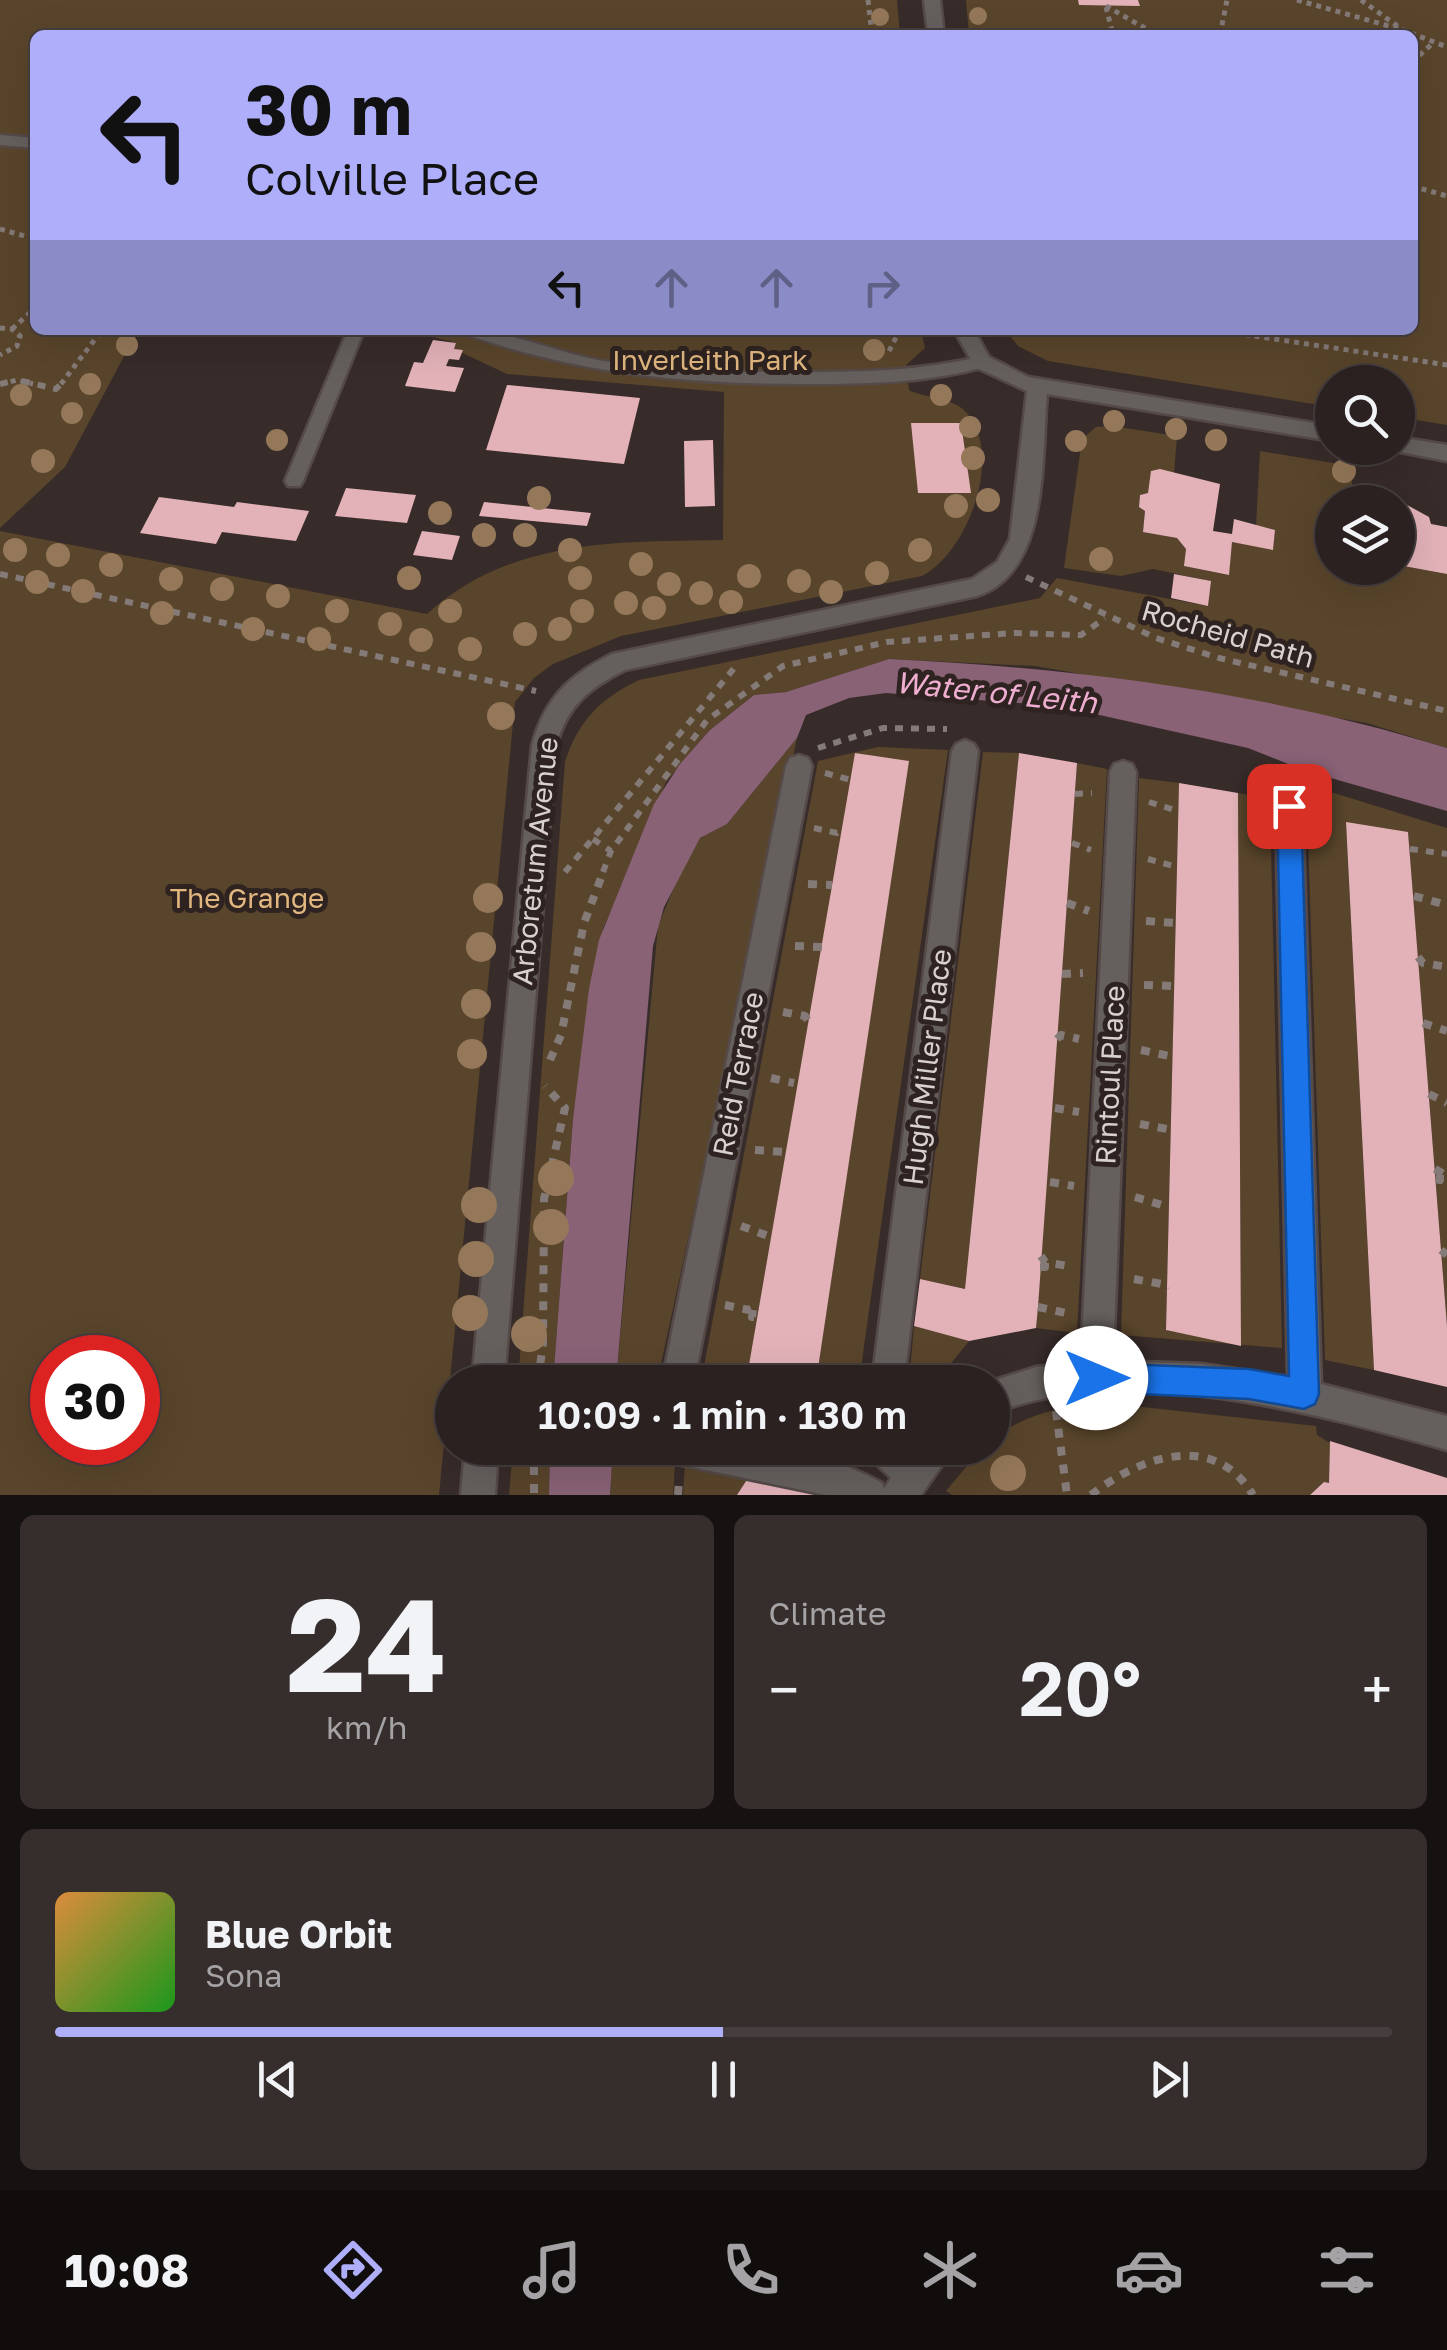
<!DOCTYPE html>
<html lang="en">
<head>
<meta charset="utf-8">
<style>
  :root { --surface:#2a2120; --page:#362e2d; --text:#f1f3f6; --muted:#a5a3a5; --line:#463e3e; --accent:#aeaefb }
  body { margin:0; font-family:"Golos Text",sans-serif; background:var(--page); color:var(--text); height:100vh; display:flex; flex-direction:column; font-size:38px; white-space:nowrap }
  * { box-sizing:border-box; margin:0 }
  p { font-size:32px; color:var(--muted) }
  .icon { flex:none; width:55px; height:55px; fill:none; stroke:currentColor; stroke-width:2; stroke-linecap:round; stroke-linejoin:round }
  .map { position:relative; height:1495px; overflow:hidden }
  .drawer { display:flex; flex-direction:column; gap:20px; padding:20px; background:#171212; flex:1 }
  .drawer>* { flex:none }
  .hud { position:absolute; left:30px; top:30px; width:1388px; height:305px; border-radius:15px; box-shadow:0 10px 40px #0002,0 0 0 2px var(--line); background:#aeaefb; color:#111; overflow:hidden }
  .fabs { position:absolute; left:1315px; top:365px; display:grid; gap:20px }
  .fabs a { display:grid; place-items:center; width:100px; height:100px; border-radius:50%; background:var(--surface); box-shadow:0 10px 40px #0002,0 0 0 2px var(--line); font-size:50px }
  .speed { position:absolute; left:30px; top:1335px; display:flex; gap:20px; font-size:50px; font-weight:700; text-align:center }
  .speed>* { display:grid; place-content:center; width:130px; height:130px; border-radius:50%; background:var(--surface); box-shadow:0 10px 40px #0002,0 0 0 2px var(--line); line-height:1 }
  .speed .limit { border:15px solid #d22; background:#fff; color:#111 }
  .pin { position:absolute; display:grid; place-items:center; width:85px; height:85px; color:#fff; margin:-42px; border-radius:20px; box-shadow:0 5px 15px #0006 }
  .me { position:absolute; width:110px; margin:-55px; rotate:90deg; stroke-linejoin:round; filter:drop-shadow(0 0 8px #0008) }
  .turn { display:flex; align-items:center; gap:35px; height:210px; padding:0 50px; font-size:45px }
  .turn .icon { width:130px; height:130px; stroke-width:2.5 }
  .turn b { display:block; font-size:70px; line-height:85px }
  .lanes { display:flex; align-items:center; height:95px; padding:0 50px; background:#0003; justify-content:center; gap:50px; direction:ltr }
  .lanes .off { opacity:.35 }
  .big { font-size:75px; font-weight:600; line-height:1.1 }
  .drawer .tile { flex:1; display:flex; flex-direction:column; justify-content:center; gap:15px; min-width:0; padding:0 35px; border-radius:15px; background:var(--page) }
  .drawer .dial { align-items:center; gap:0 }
  .dial b { font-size:130px; line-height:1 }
  .song { display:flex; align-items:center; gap:30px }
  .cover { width:120px; height:120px; border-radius:15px; background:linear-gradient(135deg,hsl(30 70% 55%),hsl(120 70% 35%)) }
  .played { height:10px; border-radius:5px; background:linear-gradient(90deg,var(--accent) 50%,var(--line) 50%) }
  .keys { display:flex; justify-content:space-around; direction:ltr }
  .heat { display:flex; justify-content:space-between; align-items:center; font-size:55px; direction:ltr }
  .drawer .tiles { flex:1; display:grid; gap:20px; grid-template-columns:1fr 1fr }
  .tile:last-child { grid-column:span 2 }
  .trip { position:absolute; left:435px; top:1365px; width:575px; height:100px; border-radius:50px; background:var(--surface); box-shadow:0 10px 40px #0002,0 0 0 2px var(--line); font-weight:600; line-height:100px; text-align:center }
  .menu { display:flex; height:160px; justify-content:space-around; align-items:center; background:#110d0d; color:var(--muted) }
  .menu .icon { width:70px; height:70px }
  .menu .active { color:var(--accent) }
  .menu b { font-size:45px; color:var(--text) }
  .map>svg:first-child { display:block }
</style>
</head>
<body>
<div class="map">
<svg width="1447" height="1495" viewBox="0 0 1447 1495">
  <rect width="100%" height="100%" fill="#382c2a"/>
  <!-- green -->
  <path fill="#59452b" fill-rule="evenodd" d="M0 0H897L900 35H35V330H138L65 467 0 528Z
    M966 0H1447V425L1398 417V382H1332V407L1048 361 1018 346 1005 330H1412V35H969Z
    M407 330H921L925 348 906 365 909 390C924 398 952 397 966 412 1005 455 967 553 922 576L621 636 553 664 534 678 515 702 439 1495H0V531L427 614C511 538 617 542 723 540L724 392 507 374 454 349 456 343ZM52 1358H138V1442H52Z
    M1112 426 1177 436 1174 474 1156 471 1148 493 1140 495 1139 507 1145 511 1143 531 1177 538 1186 549 1185 566 1228 575 1232 542 1273 549 1275 530 1256 526 1260 451 1352 466V497L1381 502H1332V568L1398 565 1447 574V748L1367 723 1035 666 889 659 786 692 754 695 710 730 666 782 603 929 573 1119 553 1382H518L565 762C578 721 601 698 639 680L1040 598 1057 578 1208 606 1210 581 1153 569 1121 576 1064 568 1082 439 1096 427Z
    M797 738 657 1382H616L658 926 685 861 700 838 727 824Z
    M878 747 948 750 859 1382H816L908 762 856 753 746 1382H701L818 761Z
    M983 752 1019 753 965 1289 920 1279Z
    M1077 763 1107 769 1077 1333 1036 1328Z
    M1139 778 1179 783 1166 1330 1241 1345 1238 793 1270 799 1282 1348 1121 1335Z
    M1292 787 1334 793 1447 828V1326L1408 833 1346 823 1374 1370 1325 1360 1307 806 1291 802Z
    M914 1326 969 1341 936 1382H909Z
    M1106 1403 1316 1426 1317 1435 1330 1443 1329 1483 1324 1482 1310 1495H952L946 1491 982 1448H992L993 1439C1025 1413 1065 1406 1106 1403Z
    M513 1448H550L549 1495H509Z
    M613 1448H639L637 1456 675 1463 673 1495H610Z
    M685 1465 748 1478 737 1495H683Z"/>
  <!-- water -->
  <path fill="#896276" d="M889 659C1076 668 1268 692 1447 748V811L1306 771 1248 748 1059 706 886 693 849 698 806 715 797 738 727 824 700 838 664 907 653 946 616 1382H553L573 1119 589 989 599 940 654 804 680 764 710 730 754 695 786 692Z
    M550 1448H613L610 1495H549Z"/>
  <!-- building -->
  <path fill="#e3b2b9" d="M1078 0H1138L1140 6 1079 5Z
    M433 340 456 343 454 349 463 350 459 360 449 359 446 366 464 368 455 392 405 386 414 362 423 363Z
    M507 385 640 398 624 464 486 450Z
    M911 423H961L971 493H918Z
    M713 440 715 506 685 507 684 441Z
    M1160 469 1220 484 1213 531 1232 534 1234 519 1275 530 1273 550 1232 542 1229 575 1184 566 1186 549 1177 538 1143 532 1145 511 1139 507 1140 495 1148 493 1151 471Z
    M346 488 416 495 407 523 335 516Z
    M159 497 234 507 237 502 309 511 296 541 222 532 216 544 140 533Z
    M1398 500 1429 517 1431 524 1447 527V574L1398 565Z
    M484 502 591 513 587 526 479 516Z
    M422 531 460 536 452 560 413 555Z
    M1174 574 1211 581 1208 606 1171 598Z
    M855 753 909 761 816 1382H746Z
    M1019 753 1077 763 1038 1307 1036 1328 969 1341 914 1326 920 1279 965 1289Z
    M1179 783 1238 793 1241 1346 1166 1330Z
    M1346 822 1408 832 1447 1326V1387L1374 1370Z
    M1330 1441 1447 1478V1495H1310L1324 1482 1329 1483Z
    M748 1478 826 1494V1495H737Z"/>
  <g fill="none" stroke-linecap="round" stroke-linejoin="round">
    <defs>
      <path id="service" d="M348 330H364L303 481 300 486H288L285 481Z
        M463 330C510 330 556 353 603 361 669 371 735 372 801 372 862 372 922 371 982 356L990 362 988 366C928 383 867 384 805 384 685 384 579 374 465 334Z"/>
      <path id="pedestrian" d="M0 135 35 138V148L0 145Z"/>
      <path id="minor" d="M924 0H940L944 35H928Z
        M954 330H974L989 357 1028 377 1332 426V441L1047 394C1041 459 1050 572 977 596L625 670C589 688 567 706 556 746L504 1382H472L532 746C544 699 569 675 612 654L972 579 997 562 1010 539 1027 391 975 367Z
        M1398 437 1447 445V461L1390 450 1389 448H1398Z
        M965 740 974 744 978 751 904 1382H872L952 751 956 744Z
        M799 755 808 758 812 766 694 1382H662L786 766 790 758Z
        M1123 761 1132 764 1136 772 1113 1361 1201 1364 1288 1377 1276 807 1280 799 1289 796 1298 799 1302 807 1321 1384 1447 1416V1450C1316 1413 1123 1360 992 1414V1382H989L1036 1367 1081 1362 1110 772 1114 764Z
        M465 1448H498L495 1495H461Z
        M665 1448C736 1443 819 1447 882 1483L884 1489 891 1478 872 1460 868 1448H907L912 1452 916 1448H954L921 1495H826L682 1465 670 1460Z"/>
    </defs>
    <!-- service casing -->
    <use href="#service" stroke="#554a48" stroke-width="5"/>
    <!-- pedestrian casing -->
    <use href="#pedestrian" stroke="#554a48" stroke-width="5"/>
    <!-- minor casing -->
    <use href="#minor" stroke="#554a48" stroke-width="5"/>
    <!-- path-far2 -->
    <path stroke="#847a78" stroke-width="5" stroke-dasharray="5 5" stroke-linecap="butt" d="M868 0 872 35
      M1297 0 1403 30
      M1361 0 1403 30 1447 47
      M1106 6 1157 35
      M1106 7 1113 35
      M1220 35 1227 0
      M1412 62 1433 43
      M1412 186 1447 196
      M0 229 35 239
      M0 328 12 329 20 336 17 346 0 355
      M12 329 35 308
      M1215 330 1447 365
      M889 351 900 330
      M1 384 17 380 33 384
      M61 384 102 330"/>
    <!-- path-far1 -->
    <path stroke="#847a78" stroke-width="6" stroke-dasharray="8 8" stroke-linecap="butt" d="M22 381 56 389 64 381
      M0 384 12 381
      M0 574 536 691
      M1026 577 1156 638 1219 658 1447 711
      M818 748 883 728 947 729
      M825 773 851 780
      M1075 794 1092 793
      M1149 802 1178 811
      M814 828 837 833 842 829
      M593 839 611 851
      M1072 843 1091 850
      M1410 849 1447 854
      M1148 859 1177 867
      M565 872 736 666
      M603 872 611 851 707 720 783 666 887 642 1014 633 1081 635 1105 618"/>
    <!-- path -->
    <path stroke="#847a78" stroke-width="8" stroke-dasharray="9 9" stroke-linecap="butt" d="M808 884 832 885
      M1414 896 1447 905
      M1067 903 1089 911
      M1146 921 1175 923
      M795 946 822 947
      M1418 957 1423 963 1447 967
      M1062 974 1083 973
      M1144 985 1174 986
      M783 1012 805 1016 808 1021
      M1423 1023 1447 1031
      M1057 1039 1061 1035 1079 1039
      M1141 1050 1169 1056
      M550 1060 561 1035 584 923 604 870
      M771 1078 794 1083
      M1429 1094 1447 1103
      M1055 1108 1079 1112
      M1140 1124 1167 1129 1171 1134
      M755 1150 786 1152
      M1435 1169 1447 1176
      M1436 1179 1440 1180V1174
      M1050 1182 1074 1186
      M1135 1197 1169 1207
      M741 1226 771 1237
      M1441 1250 1447 1255
      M1041 1256 1045 1262 1068 1266
      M1040 1267H1045V1262
      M1134 1279 1162 1284 1167 1290
      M725 1305 749 1310 759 1305
      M1038 1307 1066 1313
      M753 1310 752 1317H757
      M538 1382 543 1343 544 1199 565 1108 545 1086
      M1056 1411 1067 1495
      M534 1448V1495
      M678 1495 679 1479
      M1091 1495C1139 1457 1214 1430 1253 1495"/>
    <!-- service -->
    <use href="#service" fill="#65605d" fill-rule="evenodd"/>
    <!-- pedestrian -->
    <use href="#pedestrian" fill="#65605d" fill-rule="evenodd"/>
    <!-- minor -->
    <use href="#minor" fill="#65605d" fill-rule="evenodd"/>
  </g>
  <!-- trees -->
  <g fill="#957859">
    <circle cx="978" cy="16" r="9"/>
    <circle cx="880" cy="17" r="9"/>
    <circle cx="127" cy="345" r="11"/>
    <circle cx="874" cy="350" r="11"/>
    <circle cx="90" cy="384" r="11"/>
    <circle cx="21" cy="395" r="11"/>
    <circle cx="941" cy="395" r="11"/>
    <circle cx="72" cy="413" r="11"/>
    <circle cx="1114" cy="421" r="11"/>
    <circle cx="970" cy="427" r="11"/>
    <circle cx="1176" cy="429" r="11"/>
    <circle cx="277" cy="440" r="11"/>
    <circle cx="1216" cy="440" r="11"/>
    <circle cx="1076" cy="441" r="11"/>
    <circle cx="973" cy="458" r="12"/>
    <circle cx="43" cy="461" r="12"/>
    <circle cx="1344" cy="471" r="12"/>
    <circle cx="539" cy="498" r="12"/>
    <circle cx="988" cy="500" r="12"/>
    <circle cx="956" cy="506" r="12"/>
    <circle cx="440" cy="513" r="12"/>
    <circle cx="484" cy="535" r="12"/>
    <circle cx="525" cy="535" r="12"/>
    <circle cx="15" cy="550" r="12"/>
    <circle cx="570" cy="550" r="12"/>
    <circle cx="920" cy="550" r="12"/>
    <circle cx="58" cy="555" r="12"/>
    <circle cx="1101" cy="559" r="12"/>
    <circle cx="641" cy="564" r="12"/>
    <circle cx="111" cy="565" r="12"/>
    <circle cx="877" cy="573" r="12"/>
    <circle cx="749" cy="576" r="12"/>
    <circle cx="409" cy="578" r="12"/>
    <circle cx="580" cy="578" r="12"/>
    <circle cx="171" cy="579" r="12"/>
    <circle cx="799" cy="581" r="12"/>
    <circle cx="37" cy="582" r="12"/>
    <circle cx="669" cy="584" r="12"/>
    <circle cx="222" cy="589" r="12"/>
    <circle cx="83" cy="591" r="12"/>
    <circle cx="831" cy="592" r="12"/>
    <circle cx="701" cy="593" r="12"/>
    <circle cx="278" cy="596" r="12"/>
    <circle cx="731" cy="602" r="12"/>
    <circle cx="626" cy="603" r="12"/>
    <circle cx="654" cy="608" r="12"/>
    <circle cx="337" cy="611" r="12"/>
    <circle cx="450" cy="611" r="12"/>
    <circle cx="582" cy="611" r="12"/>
    <circle cx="162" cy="613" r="12"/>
    <circle cx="390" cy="624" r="12"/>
    <circle cx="253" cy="629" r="12"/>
    <circle cx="560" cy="629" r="12"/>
    <circle cx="525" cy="634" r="12"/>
    <circle cx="319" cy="639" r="12"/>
    <circle cx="421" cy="640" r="12"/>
    <circle cx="470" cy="649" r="12"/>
    <circle cx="501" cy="716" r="14"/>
    <circle cx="488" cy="898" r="15"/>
    <circle cx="481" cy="947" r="15"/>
    <circle cx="476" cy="1004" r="15"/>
    <circle cx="472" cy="1054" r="15"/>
    <circle cx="556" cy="1178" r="18"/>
    <circle cx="479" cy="1205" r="18"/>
    <circle cx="551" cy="1227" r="18"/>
    <circle cx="476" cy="1259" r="18"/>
    <circle cx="470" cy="1313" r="18"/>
    <circle cx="529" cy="1334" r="18"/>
    <circle cx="1008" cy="1473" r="18"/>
  </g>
  <!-- route -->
  <path fill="#1a73e8" stroke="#114b97" stroke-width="2.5" d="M1289 796 1301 806 1319 1394 1315 1404 1304 1409 1249 1399 1096 1392 1086 1388 1081 1378 1086 1367 1096 1363 1249 1369 1289 1376 1277 806Z"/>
  <g text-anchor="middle" stroke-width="10" stroke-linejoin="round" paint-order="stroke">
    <!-- park labels -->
    <g font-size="28" fill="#e1b77f" stroke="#2e2320">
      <text x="710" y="370">Inverleith Park</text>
      <text x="247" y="908">The Grange</text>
    </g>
    <!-- street labels -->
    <g font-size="28" fill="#d9d1d0" stroke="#2e2320">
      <text transform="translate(1228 634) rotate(16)" y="10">Rocheid Path</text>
      <text transform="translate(535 861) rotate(-84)" y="10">Arboretum Avenue</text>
      <text transform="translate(927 1067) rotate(-83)" y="10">Hugh Miller Place</text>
      <text transform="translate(738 1074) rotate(-79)" y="10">Reid Terrace</text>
      <text transform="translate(1110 1075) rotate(-87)" y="10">Rintoul Place</text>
    </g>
    <!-- water labels -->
    <g font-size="30" font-style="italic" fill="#efaecf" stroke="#2e2320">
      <text transform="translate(996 693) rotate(6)" y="10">Water of Leith</text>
    </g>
  </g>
</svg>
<div class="fabs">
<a><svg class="icon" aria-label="search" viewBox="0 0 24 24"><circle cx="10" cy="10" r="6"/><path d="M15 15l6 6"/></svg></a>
<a><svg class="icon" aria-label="layers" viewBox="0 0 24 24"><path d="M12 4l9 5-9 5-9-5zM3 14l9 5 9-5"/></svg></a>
</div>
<div class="speed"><div class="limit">30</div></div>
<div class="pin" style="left:1289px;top:806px;background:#d93025"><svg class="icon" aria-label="arrive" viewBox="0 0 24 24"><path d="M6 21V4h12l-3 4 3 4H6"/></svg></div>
<svg class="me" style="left:1096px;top:1378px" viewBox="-20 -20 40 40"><circle r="19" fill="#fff"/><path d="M0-13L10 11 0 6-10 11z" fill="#1a73e8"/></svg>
<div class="trip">10:09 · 1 min · 130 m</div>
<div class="hud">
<div class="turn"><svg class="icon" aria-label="left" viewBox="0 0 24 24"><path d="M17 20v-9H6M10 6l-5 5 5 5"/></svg><div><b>30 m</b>Colville Place</div></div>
<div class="lanes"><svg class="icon" aria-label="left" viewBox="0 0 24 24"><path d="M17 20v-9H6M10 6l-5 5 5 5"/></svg><svg class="icon off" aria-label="ahead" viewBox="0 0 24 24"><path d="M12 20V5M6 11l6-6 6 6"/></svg><svg class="icon off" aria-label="ahead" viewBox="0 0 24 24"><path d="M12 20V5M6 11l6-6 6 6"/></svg><svg class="icon off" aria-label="right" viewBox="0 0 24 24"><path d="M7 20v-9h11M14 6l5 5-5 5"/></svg></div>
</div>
</div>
<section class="drawer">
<div class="tiles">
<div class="tile dial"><b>24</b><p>km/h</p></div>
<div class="tile"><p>Climate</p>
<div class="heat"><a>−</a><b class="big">20°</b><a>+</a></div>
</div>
<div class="tile">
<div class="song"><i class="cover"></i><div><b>Blue Orbit</b><p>Sona</p></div></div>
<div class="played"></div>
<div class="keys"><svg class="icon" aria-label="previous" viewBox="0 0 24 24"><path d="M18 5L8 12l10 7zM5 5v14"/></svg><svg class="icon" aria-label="pause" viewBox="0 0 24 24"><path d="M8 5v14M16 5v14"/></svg><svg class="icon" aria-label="next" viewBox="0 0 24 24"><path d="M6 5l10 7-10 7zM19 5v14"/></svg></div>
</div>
</div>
</section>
<nav class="menu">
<b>10:08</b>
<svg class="icon active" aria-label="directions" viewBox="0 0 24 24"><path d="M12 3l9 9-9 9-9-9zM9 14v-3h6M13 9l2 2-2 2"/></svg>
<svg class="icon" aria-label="music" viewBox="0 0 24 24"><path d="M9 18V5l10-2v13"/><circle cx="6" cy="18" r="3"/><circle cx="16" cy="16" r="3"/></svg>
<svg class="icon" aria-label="phone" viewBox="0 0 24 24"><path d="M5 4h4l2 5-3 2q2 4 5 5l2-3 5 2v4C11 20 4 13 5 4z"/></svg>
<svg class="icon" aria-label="climate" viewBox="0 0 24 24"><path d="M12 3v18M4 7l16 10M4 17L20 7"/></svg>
<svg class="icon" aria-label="car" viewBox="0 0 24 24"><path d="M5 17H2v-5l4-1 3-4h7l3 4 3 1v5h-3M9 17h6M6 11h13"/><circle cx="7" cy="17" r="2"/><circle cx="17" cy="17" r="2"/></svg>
<svg class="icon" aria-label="filters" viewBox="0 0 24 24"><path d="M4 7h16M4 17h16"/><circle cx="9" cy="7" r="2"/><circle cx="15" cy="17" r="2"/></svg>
</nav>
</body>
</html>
